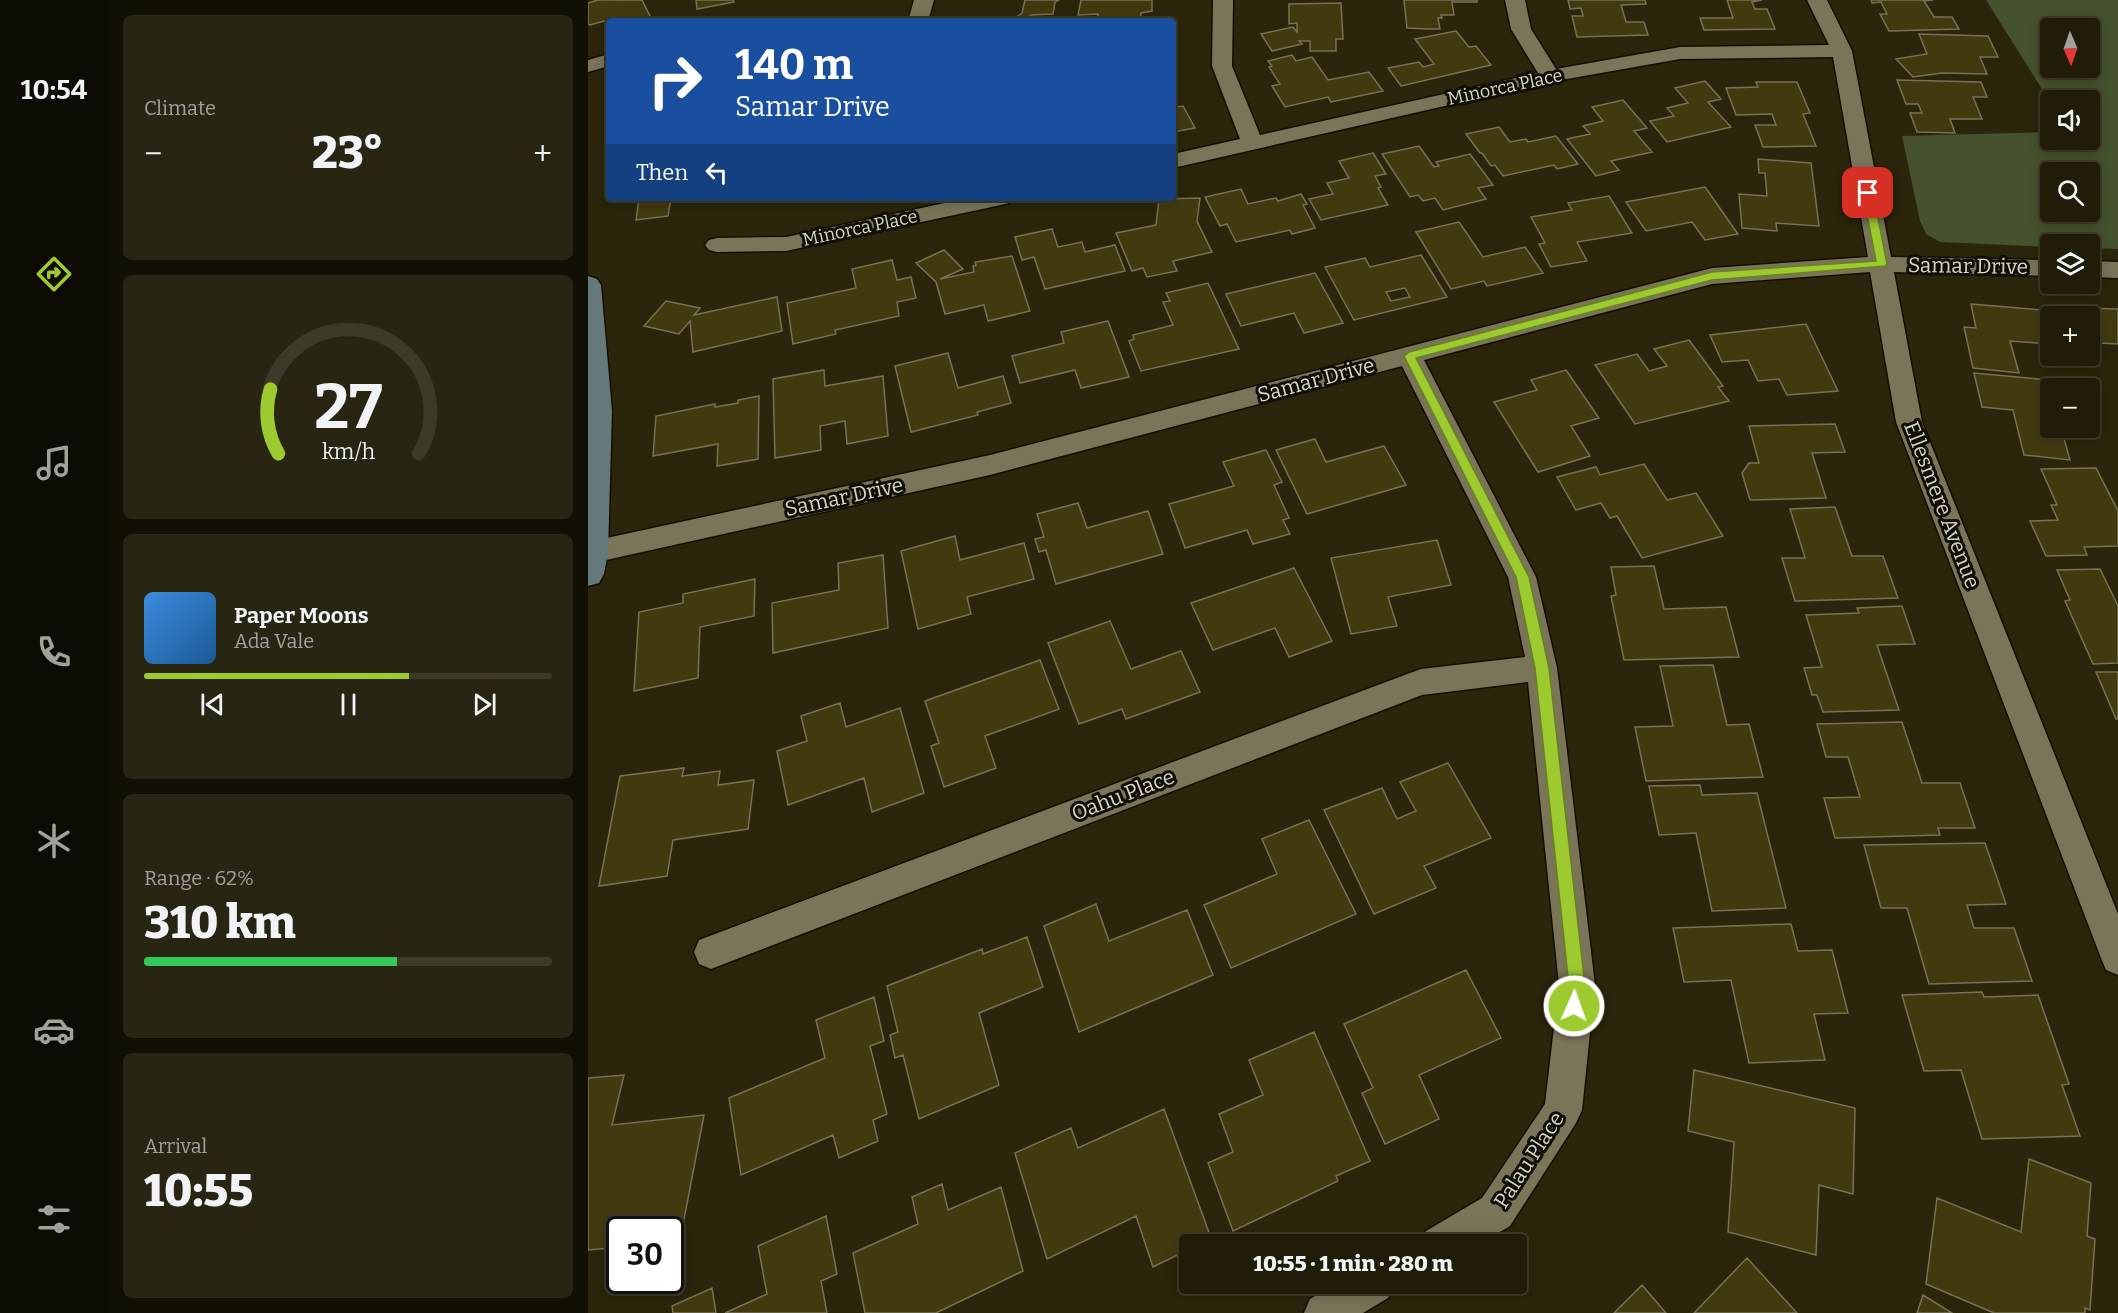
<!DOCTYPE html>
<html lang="en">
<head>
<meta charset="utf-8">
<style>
  :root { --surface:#201c08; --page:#282512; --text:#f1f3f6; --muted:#a2a19c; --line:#3d3a29; --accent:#9dca2f }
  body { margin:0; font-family:Bitter,serif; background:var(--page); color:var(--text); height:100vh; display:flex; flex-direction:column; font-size:22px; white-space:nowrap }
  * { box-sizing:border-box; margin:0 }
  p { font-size:20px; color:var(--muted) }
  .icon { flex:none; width:33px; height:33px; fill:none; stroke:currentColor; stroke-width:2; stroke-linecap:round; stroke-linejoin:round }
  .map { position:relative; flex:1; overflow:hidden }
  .details { display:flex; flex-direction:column; gap:15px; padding:15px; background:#120f04; width:480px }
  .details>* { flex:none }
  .banner { position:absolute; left:18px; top:18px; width:570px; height:183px; border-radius:6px; box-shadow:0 3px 15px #0003,0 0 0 2px var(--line); background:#1a4fa0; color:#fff; overflow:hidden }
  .needle { width:39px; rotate:178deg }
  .fabs { position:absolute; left:1452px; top:18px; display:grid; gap:12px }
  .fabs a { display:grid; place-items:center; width:60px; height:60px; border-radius:6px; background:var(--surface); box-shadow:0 3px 15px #0003,0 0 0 2px var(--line); font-size:30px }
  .speed { position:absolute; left:18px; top:1216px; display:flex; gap:12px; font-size:30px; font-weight:700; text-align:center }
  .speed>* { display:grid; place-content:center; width:78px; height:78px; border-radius:50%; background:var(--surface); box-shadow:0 3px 15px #0003,0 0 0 2px var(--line); line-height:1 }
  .speed .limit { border:3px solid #111; border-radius:9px; background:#fff; color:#111 }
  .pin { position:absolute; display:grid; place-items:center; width:51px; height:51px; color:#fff; margin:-26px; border-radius:12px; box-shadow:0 3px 9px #0006 }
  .me { position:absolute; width:66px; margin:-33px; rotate:2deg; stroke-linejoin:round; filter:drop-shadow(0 0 4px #0008) }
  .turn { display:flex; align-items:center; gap:21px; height:126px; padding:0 30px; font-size:27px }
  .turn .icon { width:78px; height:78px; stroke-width:2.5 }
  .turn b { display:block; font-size:42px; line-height:51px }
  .then { display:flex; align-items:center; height:57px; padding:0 30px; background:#0003; gap:12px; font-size:22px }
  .big { font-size:45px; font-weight:800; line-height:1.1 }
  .details .widget { flex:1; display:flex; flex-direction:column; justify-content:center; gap:9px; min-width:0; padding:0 21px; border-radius:9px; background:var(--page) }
  .details .dial { align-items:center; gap:0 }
  .dial svg { height:156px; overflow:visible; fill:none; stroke:var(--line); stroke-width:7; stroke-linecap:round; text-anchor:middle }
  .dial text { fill:var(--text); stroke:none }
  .song { display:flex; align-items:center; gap:18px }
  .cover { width:72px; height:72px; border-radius:9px; background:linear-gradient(135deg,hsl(210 70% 55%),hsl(210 70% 35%)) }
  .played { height:6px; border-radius:3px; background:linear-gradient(90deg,var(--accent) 65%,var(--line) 65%) }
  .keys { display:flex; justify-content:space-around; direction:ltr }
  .heat { display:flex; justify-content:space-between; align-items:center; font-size:33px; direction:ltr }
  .charge { height:9px; border-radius:4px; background:linear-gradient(90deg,#34c759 62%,var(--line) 0) }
  .trip { position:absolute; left:591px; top:1234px; width:348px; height:60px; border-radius:6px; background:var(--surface); box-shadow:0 3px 15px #0003,0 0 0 2px var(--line); font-weight:800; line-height:60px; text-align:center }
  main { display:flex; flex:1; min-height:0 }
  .menu { display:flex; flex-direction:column; width:108px; justify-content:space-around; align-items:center; background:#0d0b03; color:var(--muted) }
  .menu .icon { width:42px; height:42px }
  .menu .selected { color:var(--accent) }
  .menu b { font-size:27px; color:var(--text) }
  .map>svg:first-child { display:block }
</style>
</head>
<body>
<main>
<nav class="menu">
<b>10:54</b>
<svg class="icon selected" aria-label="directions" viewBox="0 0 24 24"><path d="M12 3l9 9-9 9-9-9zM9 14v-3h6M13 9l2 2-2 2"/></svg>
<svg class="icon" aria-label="music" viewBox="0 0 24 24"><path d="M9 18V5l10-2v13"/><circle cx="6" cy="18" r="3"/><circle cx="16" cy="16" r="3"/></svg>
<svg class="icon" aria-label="phone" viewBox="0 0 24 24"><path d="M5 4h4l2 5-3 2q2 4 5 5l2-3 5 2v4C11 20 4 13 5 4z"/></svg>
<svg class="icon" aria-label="climate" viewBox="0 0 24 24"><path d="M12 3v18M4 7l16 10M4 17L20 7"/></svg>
<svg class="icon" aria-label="car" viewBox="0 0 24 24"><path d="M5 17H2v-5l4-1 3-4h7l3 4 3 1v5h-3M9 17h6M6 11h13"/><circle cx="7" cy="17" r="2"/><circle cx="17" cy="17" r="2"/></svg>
<svg class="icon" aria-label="filters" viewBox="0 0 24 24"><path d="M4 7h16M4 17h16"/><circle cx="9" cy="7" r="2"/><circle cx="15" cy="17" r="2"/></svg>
</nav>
<section class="details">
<div class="widget"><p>Climate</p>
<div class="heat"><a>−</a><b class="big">23°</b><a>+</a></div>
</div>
<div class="widget dial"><svg viewBox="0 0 100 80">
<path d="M14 69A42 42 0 1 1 86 69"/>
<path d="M14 69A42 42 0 0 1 10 36" stroke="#9dca2f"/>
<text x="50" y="56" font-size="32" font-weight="700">27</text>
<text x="50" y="72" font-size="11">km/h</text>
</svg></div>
<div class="widget">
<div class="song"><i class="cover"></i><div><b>Paper Moons</b><p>Ada Vale</p></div></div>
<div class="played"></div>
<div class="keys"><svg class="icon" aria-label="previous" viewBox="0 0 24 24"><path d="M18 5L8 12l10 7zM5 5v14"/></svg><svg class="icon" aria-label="pause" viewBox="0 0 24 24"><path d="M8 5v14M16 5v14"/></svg><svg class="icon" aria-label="next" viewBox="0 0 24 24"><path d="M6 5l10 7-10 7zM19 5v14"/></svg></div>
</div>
<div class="widget"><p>Range · 62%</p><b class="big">310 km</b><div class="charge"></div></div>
<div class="widget"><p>Arrival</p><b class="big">10:55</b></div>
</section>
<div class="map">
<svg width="1530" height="1313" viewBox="0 0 1530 1313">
  <rect width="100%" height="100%" fill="#2a250b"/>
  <!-- green -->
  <path fill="#46522e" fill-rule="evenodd" d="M1398 0H1530V249L1502 248V244H1462V247L1352 242 1338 234 1332 221 1314 136 1462 132V140H1502V100H1462V102ZM1462 28H1502V68H1462ZM1462 172H1502V212H1462Z"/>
  <!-- building -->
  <path fill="#423a0f" stroke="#777155" stroke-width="1.5" fill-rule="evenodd" d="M10 0H54L64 20 70 18 71 21H28L27 18 2 25 0 24V3Z
    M108 0H145L146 2 109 9Z
    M437 0H471L467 2 465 14 443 15 441 17 453 21H423L434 13Z
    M493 0H564V11L553 13 552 21H509L510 14 490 15Z
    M816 0H889V2H864L866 15H853L854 18H850L852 29H840L819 28Z
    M980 0H1057L1058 4 1033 5 1038 22H1056L1060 35 989 37 984 16H995L993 8 982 9Z
    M1139 0H1174L1164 2 1167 9H1179L1187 29 1116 30 1112 18H1145Z
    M1283 0H1345L1336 1 1346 17H1364L1371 29 1301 31 1292 14H1299L1293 2 1284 3Z
    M753 3 755 39H748V51H722V41H711L714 44 684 51 673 34 705 27 709 32V23L701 24V4Z
    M868 31 881 47 888 46 903 65 813 86 800 68 831 62 835 67 846 64 827 39Z
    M1331 34 1400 36 1410 57H1392L1399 74 1354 73 1325 77 1308 59 1339 54Z
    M704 55 708 61 724 57 740 80 781 72 795 91 743 102 740 97 697 107 684 86 692 84 681 67 684 66 680 61Z
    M1309 80 1393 82 1399 97H1385L1394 119H1362L1367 133 1329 132 1322 113H1334L1330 104H1318Z
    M1117 81 1133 99 1120 102 1143 127 1079 142 1062 121 1086 116 1079 108 1100 103 1087 88Z
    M1168 82H1209L1222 113 1215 114 1228 146 1175 147 1167 125H1188L1184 114 1148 115 1138 88 1170 87Z
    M585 100 589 107 595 106 607 128 585 132Z
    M1035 100 1059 128 1046 131 1064 152 1023 161 1031 170 1008 176 979 139 1002 134 995 126 1015 121 1004 107Z
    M911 127 922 142 938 139 940 142 968 136 990 164 969 169 966 165 915 176 907 165 903 166 894 153H892L878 134Z
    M831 146 846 167 851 166 848 162 882 154 905 185 890 188 898 199 855 210 847 198 835 201 830 195 822 197 794 154Z
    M785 153 798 174 787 176 793 187 790 188 800 205 733 220 721 199 745 194 739 183 761 178 751 161Z
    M1170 159 1223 163 1231 226 1188 223 1189 231 1154 228 1151 194 1179 196 1177 173H1171Z
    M1117 187 1150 234 1117 240 1104 222 1058 231 1038 202Z
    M653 189 660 204 688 198 690 201 713 194 719 204 715 205 727 228 704 234 702 230 648 242 639 224 632 226 617 197Z
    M1021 196 1044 233 989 242 999 261 963 267 951 244 957 243 943 217 984 210 980 203Z
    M51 198H83L80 216 48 220Z
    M612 198 609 221 624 252 585 261 589 271 559 277 555 268 544 271 528 233 568 225 571 199Z
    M871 222 895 257 937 247 955 273 899 286 896 281 863 289 828 232Z
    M464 229 470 247 494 242 497 252 527 245 537 271 457 289 446 257 434 260 427 237Z
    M356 250 375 269 352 279 386 272 385 266 388 265 387 262 424 256 442 311 400 321 396 305 357 314 348 282 328 263Z
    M833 255 859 297 766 320 737 267 777 258 782 267ZM817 288 822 297 803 301 798 292Z
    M304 260 309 280 323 277 328 298 309 302 311 316 247 330 248 334 205 344 199 303 268 288 264 269Z
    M727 273 755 323 716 333 706 313 653 326 638 294Z
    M620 283 651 349 553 371 541 341 546 339 545 335 585 325 575 302 582 301 578 293Z
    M189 297 194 331 105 352 102 321 91 334 56 326 78 301 112 308 106 315Z
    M1383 304 1466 311 1467 316H1462V344L1422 341 1431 373 1385 368 1376 327 1388 328Z
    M1498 308 1530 309V344L1512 343Z
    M520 321 541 377 493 388 487 370 432 383 424 356 476 343 473 332Z
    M1218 324 1250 391 1199 395 1191 379 1170 381 1160 360 1134 362 1122 335Z
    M1101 340 1135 386 1130 387 1141 401 1047 424 1007 365 1049 354 1061 371 1079 366 1066 349Z
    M360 353 370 388 415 376 423 403 389 412 390 415 323 432 307 366Z
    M236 370 237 386 295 376 300 436 259 444 257 421 232 426 233 450 187 458 185 379Z
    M978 370 1011 418 983 426 1002 456 950 472 906 402 949 390 943 380Z
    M1386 373 1483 382 1485 388H1462V428H1473L1482 460 1436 455 1425 410 1394 407Z
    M171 396 170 459 129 466 130 444 65 456 68 416 127 404V407L150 403V400Z
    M1247 424 1257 452 1224 453 1238 498 1162 500 1154 473 1161 463H1171L1161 426Z
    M727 439 738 462 796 446 818 485 719 514 688 450Z
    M678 450 694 482 686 485 701 518 695 520 702 534 665 544 659 530 597 548 581 504 646 486 635 462Z
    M1056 464 1079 500 1108 493 1135 536 1054 558 1029 516 1022 518 1013 503 988 510 969 477 1008 467 1012 475Z
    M1508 468 1530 511V546L1496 547 1499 555 1458 556 1442 521 1470 520 1463 505H1469L1453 469Z
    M490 503 499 528 560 511 575 554 468 584 458 550 451 552 447 539 456 537 449 514Z
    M1247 507 1264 556H1295L1310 598 1207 601 1194 558H1217L1202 509Z
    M367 536 372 560 436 543 446 579 379 597 383 614 330 629 313 551Z
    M849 540 863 585 800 597 809 626 763 634 743 558Z
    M295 555 300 628 185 653 184 603 251 590 250 563Z
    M1066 566 1076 609 1138 607 1151 657 1036 660 1023 596 1028 595 1023 567Z
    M706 568 744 641 701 657 687 628 625 650 603 603Z
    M1512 569 1530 606V663L1505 664 1477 601 1482 600 1469 570Z
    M167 579 166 616 112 627 110 678 46 691 51 612 95 603V594Z
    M1314 606 1327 644 1289 645 1311 710 1235 712 1229 695H1224L1216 668 1234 667 1218 615 1271 613 1269 608Z
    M522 621 543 669 593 651 612 692 538 719 534 709 491 724 460 643Z
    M452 660 471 709 397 736 408 768 356 787 343 746 351 743 337 701Z
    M1125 665 1139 725 1161 724 1175 777 1058 781 1047 727 1085 726 1072 666Z
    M1508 672H1530V719H1528Z
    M252 703 258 727 312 708 336 793 284 812 276 778 200 805 189 751 219 741 213 716Z
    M1314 722 1334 783H1372L1387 828H1350L1352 835 1247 838 1236 798 1272 797 1260 757H1238L1229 724Z
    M860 763 903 838 836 866 848 888 786 914 736 810 794 788 809 819 828 811 812 782Z
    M96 768 94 776 132 771 130 785 166 780 160 829 85 840 79 876 11 886 32 776Z
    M1112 785 1114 795 1169 793 1198 908 1124 911 1108 833 1071 835 1061 786Z
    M721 820 768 914 643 968 616 905 689 874 674 839Z
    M1397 843 1418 904 1379 905 1386 928H1426L1444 981 1341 984 1319 908H1293L1276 845Z
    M508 904 521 941 599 910 625 975 491 1032 456 926Z
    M1203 924 1210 951 1244 950 1260 1013 1226 1014 1237 1060 1161 1063 1143 980 1096 982 1085 928Z
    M439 937 455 987 391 1013 411 1085 331 1119 315 1055 307 1058 302 1035 310 1032 299 986 394 949 395 954Z
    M878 970 913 1038 831 1075 851 1119 797 1144 774 1093 785 1088 756 1024Z
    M1394 992 1396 997 1450 995 1481 1084 1474 1085 1492 1136 1394 1139 1373 1070 1336 1071 1314 995Z
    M286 997 296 1041 282 1046 299 1114 285 1120 290 1141 251 1158 245 1135 153 1175 141 1098 237 1058 228 1020Z
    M726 1032 782 1161 748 1176 750 1181 645 1231 620 1163 645 1152 631 1114 675 1095 661 1060Z
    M1106 1070 1267 1108 1265 1194 1231 1185 1228 1255 1140 1232 1146 1142 1100 1131Z
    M36 1075 24 1125 116 1115 92 1240 82 1241V1230H32V1247L0 1250V1078Z
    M576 1109 623 1238 609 1245H602V1249L565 1267 548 1216 459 1259 427 1153 483 1128 490 1148Z
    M1441 1159 1503 1183 1499 1236 1507 1239 1502 1310 1497 1308V1313H1406L1338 1284 1349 1198 1433 1232Z
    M354 1184 360 1210 413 1187 435 1271 348 1313H277L265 1253 330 1224 324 1197Z
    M238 1216 249 1274 233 1281 239 1313H137L179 1294 170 1246Z
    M1159 1258 1209 1313H1106Z
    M1054 1285 1078 1313H1026Z
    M124 1288 128 1313H85L84 1306Z
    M1335 1295 1364 1313H1329Z"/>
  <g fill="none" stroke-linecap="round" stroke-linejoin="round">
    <defs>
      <path id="street" d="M326 0H346L340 21H320Z
        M625 0H645L644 66 672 135 950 73 923 29 917 0H937L943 29 968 69 1092 47 1241 45 1219 0H1239L1264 51 1303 257 1462 260V276L1306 272 1334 422 1530 914V975L1518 970 1513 958 1308 422 1282 272 1124 284 836 360 948 577 969 668 1007 985 994 1110 988 1123 922 1226 890 1245H832L838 1231 894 1198 957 1104 971 985 940 682 834 695 123 969 111 964 106 952 111 940 822 673 833 669 937 657 920 577 814 366 402 475 0 564V542L402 455 1124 268 1280 257 1245 57 1092 59 962 82 585 168V154L652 139 624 66Z
        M21 54V66L0 72V60Z
        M380 198H424L421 203 413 205 198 251 129 252 121 250 117 245 121 240 129 238 198 237Z
        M1502 261 1530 262V278L1502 277Z
        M747 1284H806L800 1298 775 1313H716L722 1299Z"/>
      <path id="secondary" d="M0 276 9 279 13 285 24 411 20 552 16 574 11 583 0 586Z"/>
    </defs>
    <!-- street casing -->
    <use href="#street" stroke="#130e00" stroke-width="3"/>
    <!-- secondary casing -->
    <use href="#secondary" stroke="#130e00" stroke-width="3"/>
    <!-- street -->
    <use href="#street" fill="#7a7459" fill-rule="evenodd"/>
    <!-- secondary -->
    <use href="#secondary" fill="#65797c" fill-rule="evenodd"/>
  </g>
  <!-- route -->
  <path fill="#9dca2f" stroke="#66831f" stroke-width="1.5" d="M1280 189 1285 193 1299 264 1297 266 1124 280 828 358 941 577 961 668 997 986 992 1012 986 1014 981 1012 978 1006 981 986 947 668 928 577 816 356 821 352 1124 272 1288 261 1275 193Z"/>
  <g text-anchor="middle" stroke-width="6" stroke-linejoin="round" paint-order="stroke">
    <!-- far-street labels -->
    <g font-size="18" fill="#d8d5c6" stroke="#100e05">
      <text transform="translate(917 87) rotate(-12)" y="6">Minorca Place</text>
      <text transform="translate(272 228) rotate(-12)" y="6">Minorca Place</text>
    </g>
    <!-- street labels -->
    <g font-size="21" fill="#d8d5c6" stroke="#100e05">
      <text transform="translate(1380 266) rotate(1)" y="7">Samar Drive</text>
      <text transform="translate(728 380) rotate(-15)" y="7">Samar Drive</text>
      <text transform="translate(256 497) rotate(-12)" y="7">Samar Drive</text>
      <text transform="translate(1354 505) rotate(69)" y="7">Ellesmere Avenue</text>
      <text transform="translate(535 795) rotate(-21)" y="7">Oahu Place</text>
      <text transform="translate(941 1160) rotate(-57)" y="7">Palau Place</text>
    </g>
  </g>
</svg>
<div class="fabs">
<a><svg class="needle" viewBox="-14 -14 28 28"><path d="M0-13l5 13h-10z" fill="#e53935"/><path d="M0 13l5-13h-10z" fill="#a2a19c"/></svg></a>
<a><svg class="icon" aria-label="sound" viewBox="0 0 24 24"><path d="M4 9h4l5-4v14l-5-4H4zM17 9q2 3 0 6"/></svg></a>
<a><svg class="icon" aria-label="search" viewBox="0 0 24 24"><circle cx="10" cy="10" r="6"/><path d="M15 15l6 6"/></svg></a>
<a><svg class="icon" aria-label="layers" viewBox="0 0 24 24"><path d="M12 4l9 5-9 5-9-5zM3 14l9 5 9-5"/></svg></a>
<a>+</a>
<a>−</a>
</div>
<div class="speed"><div class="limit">30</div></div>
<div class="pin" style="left:1280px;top:193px;background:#d93025"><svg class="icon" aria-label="arrive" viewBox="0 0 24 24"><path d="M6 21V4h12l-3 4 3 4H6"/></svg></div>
<svg class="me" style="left:986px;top:1006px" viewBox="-20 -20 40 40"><circle r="17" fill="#9dca2f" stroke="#fff" stroke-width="3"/><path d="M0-11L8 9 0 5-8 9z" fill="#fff"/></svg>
<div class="trip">10:55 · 1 min · 280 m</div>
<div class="banner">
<div class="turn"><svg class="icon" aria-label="right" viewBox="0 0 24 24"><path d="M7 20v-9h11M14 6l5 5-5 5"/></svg><div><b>140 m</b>Samar Drive</div></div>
<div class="then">Then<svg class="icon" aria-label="left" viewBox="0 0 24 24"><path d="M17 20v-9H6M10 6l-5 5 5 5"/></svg></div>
</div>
</div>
</main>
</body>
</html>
